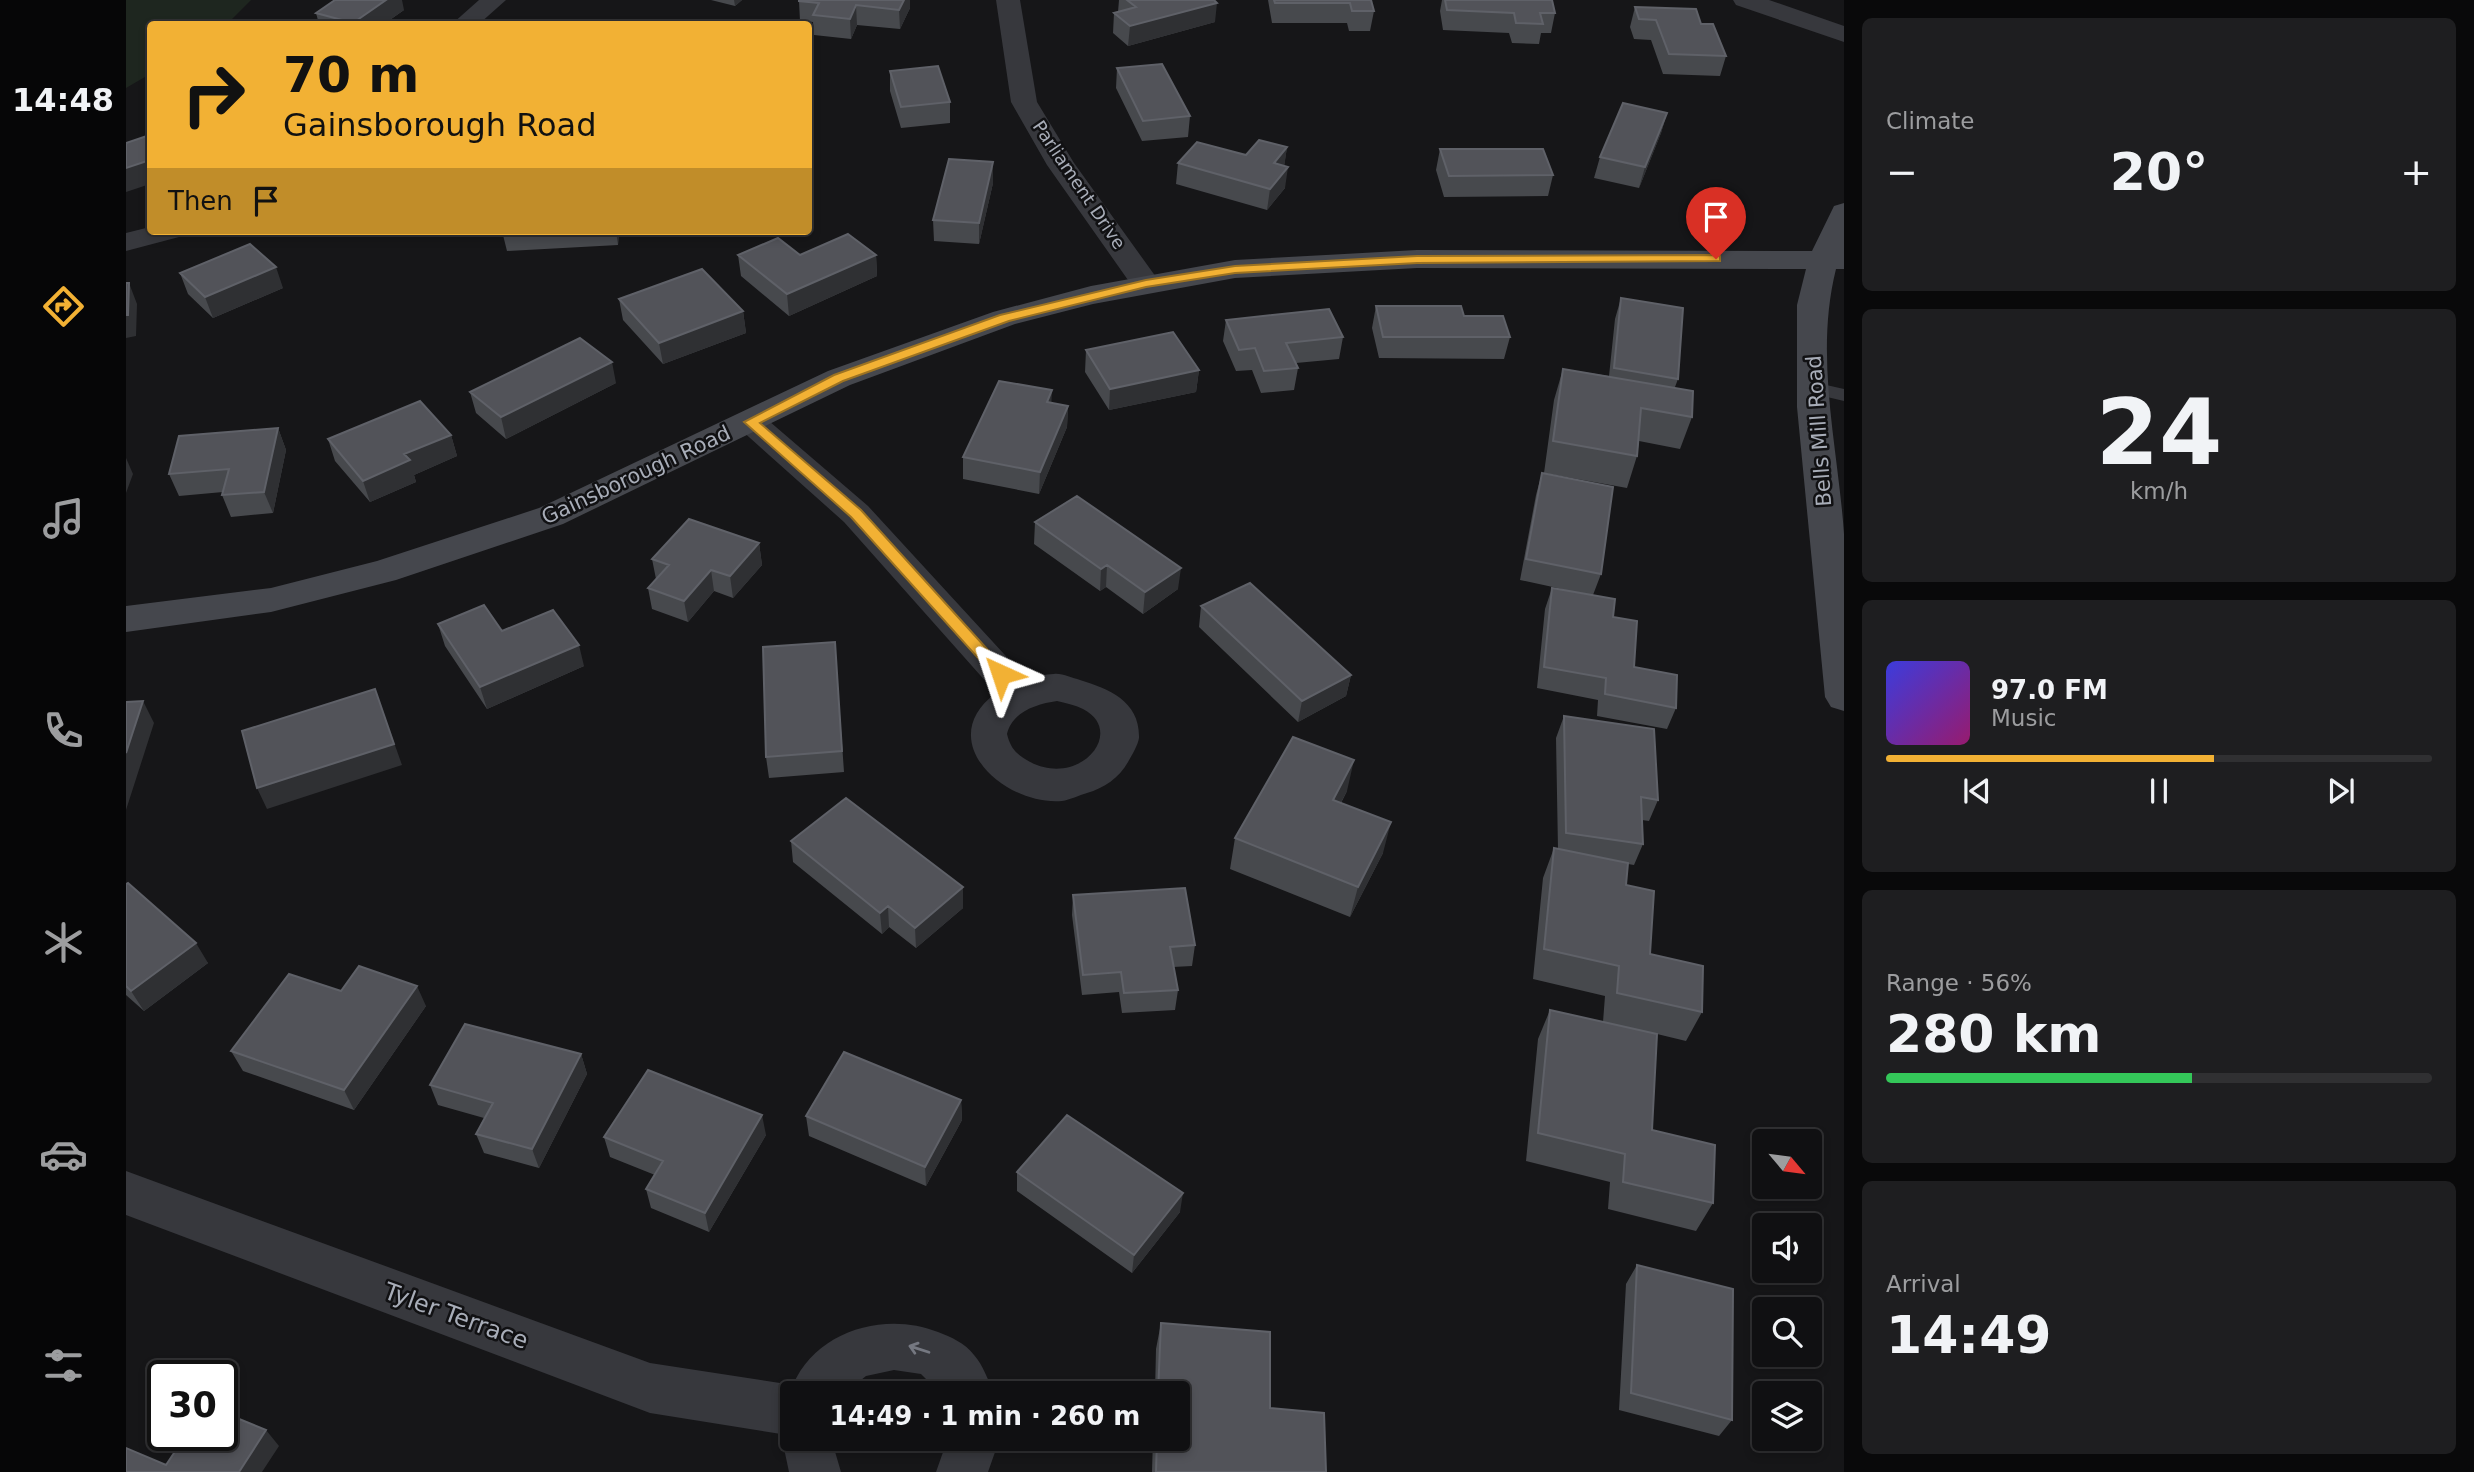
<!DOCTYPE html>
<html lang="en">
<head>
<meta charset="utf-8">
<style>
  :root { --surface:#101012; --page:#1e1e20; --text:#f1f3f6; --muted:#9c9d9f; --line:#303032; --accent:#f2b134 }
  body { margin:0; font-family:"DejaVu Sans",sans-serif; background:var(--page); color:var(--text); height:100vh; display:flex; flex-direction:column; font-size:26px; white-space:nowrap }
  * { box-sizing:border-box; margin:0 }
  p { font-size:23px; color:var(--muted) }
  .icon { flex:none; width:38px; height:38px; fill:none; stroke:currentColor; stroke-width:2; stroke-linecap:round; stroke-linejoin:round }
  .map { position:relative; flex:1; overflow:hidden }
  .side { display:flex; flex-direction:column; gap:18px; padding:18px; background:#09090a; width:630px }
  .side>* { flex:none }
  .banner { position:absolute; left:21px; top:21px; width:665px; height:214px; border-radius:7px; box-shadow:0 4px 10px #0003,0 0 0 2px var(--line); background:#f2b134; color:#111; overflow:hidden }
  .needle { width:46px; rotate:119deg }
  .buttons { position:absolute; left:1626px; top:1129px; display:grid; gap:14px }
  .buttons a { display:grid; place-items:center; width:70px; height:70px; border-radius:7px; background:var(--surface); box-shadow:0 4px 10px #0003,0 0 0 2px var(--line); font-size:35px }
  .speed { position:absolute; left:21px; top:1360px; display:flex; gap:14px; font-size:35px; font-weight:700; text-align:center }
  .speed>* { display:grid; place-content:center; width:91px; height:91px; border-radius:50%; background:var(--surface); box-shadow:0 4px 10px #0003,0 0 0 2px var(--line); line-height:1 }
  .speed .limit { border:4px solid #111; border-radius:10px; background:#fff; color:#111 }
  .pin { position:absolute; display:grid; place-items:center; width:60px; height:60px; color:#fff; margin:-72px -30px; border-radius:50% 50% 50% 0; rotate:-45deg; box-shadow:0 0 7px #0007 }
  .pin .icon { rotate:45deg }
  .me { position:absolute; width:77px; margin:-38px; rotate:318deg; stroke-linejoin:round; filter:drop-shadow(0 0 5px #0008) }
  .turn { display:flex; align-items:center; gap:24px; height:147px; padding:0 21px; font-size:32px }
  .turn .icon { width:91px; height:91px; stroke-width:2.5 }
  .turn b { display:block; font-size:49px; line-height:60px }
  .then { display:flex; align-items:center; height:66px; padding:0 21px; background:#0003; gap:14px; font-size:26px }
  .big { font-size:52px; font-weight:700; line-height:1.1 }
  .side .tile { flex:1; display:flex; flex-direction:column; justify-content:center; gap:10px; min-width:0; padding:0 24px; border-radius:10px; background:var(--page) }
  .side .dial { align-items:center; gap:0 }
  .dial b { font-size:91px; line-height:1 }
  .song { display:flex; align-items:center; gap:21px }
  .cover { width:84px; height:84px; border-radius:10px; background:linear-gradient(135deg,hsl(240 70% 55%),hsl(320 70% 35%)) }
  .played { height:7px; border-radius:4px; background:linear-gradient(90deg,var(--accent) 60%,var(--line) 60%) }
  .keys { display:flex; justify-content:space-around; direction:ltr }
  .heat { display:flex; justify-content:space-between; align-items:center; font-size:38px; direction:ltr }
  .charge { height:10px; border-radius:5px; background:linear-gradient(90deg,#34c759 56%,var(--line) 0) }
  .trip { position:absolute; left:654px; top:1381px; width:410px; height:70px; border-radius:7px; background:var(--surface); box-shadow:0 4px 10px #0003,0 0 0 2px var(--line); font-weight:700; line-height:70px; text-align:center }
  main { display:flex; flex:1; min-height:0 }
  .tab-bar { display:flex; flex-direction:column; width:126px; justify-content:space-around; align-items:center; background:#060607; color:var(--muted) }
  .tab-bar .icon { width:49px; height:49px }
  .tab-bar .current { color:var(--accent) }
  .tab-bar b { font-size:32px; color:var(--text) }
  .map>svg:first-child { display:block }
</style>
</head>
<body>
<main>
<nav class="tab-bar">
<b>14:48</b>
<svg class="icon current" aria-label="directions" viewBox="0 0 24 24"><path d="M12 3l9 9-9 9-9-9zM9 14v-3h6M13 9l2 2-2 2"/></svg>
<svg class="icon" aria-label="music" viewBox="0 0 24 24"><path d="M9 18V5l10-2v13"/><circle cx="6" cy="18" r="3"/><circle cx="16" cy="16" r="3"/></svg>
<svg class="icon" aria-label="phone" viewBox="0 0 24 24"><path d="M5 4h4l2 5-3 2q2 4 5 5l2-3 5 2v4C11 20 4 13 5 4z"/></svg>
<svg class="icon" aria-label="climate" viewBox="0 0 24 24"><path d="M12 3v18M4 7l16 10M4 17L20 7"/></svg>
<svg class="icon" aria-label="car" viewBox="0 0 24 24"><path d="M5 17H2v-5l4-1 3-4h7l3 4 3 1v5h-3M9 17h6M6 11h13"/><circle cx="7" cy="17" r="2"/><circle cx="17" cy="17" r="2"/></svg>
<svg class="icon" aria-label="filters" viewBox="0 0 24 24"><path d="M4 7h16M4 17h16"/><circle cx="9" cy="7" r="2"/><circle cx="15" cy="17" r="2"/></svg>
</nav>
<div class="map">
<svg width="1718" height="1472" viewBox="0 0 1718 1472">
  <rect width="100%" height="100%" fill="#161618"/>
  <!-- green -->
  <path fill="#1e261f" d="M0 0H125L101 24H24V74L0 88Z"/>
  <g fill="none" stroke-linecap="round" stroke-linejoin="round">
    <!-- lane -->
    <path fill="#37383d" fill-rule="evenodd" d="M1687 382 1718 389V401L1680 392 1677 388 1680 384Z"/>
    <!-- street -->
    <path fill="#37383d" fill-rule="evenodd" d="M353 0H380L353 24H326Z
      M870 0H894L911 102 948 163 1035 284 1031 290 1020 293 1009 290 921 165 885 102Z
      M1607 0H1643L1718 26V42L1610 5Z
      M24 227V231H57L53 237 0 251V233Z
      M625 412 636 415 742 506 902 680C911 677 919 674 928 674 936 673 946 678 954 680 983 689 1014 701 1013 738 1012 745 1006 755 1002 762 993 778 978 788 961 793 953 795 944 800 936 801 878 806 806 740 870 693L718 522 614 429 609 422 614 415ZM931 701C939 703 949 705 957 709 1002 732 951 792 899 759 888 752 884 746 881 734 886 712 910 704 931 701Z
      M0 1171 524 1363 667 1385C690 1330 760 1311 812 1332 825 1337 839 1343 848 1355 857 1365 862 1380 868 1393H814L795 1374 768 1370 740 1376 719 1393H667V1438H705L715 1472H663L655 1434 524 1413 0 1215Z
      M822 1438H874L862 1472H810Z"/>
    <!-- secondary -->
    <path fill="#45474d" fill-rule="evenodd" d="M1718 203V269H1710C1688 357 1712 446 1718 534 1718 593 1718 652 1718 711L1705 707 1699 697 1671 407V305L1680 269 1291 268 1109 278 967 304 889 324 724 385 437 524 270 580 145 612 0 632V606L145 588 251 561 413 508 702 371 867 312 965 286 1109 260 1291 250 1686 251 1708 206Z"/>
  </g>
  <!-- wall -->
  <path fill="#47494d" d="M585 0H616L609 6Z
    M993 0H1088L1089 22 1002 46 987 33 988 13 992 12Z
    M1142 0H1245L1248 11 1244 31H1223L1221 23H1146Z
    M1316 0H1426L1429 13 1425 33H1415L1413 44 1386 43 1383 33 1317 30 1314 11Z
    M673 1 784 8 774 29 731 25 725 39 688 35 687 22 674 21Z
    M1509 7 1600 56 1594 76 1537 74 1525 40 1508 39 1504 27Z
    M278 10 258 24H193L190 13Z
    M991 68 1064 116 1062 137 1016 141 990 88Z
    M764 71 824 102V123L775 128 764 91Z
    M1541 113 1535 133 1513 188 1468 178 1474 157Z
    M1161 147 1158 166 1159 188 1141 210 1050 184 1052 163 1120 155Z
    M1314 149 1427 175 1422 196 1318 197 1310 170Z
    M867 183 853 244 808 241 807 220Z
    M376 231H493L492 245 381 251Z
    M612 255H750L751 276 663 316 615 276Z
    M54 273 157 288 87 318 62 294Z
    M1495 298 1552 379 1549 387 1566 417 1554 449 1513 441 1511 456 1501 488 1418 473 1428 400 1437 369 1483 376 1489 319Z
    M493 299 617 311 620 333 537 364 497 320Z
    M1250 306 1338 316 1384 337 1378 359 1253 358 1246 328Z
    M1100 320 1217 337 1213 359 1170 363 1172 368 1168 390 1135 393 1126 370 1110 371 1097 341Z
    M960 350 1073 370 1070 392 983 410 959 372Z
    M490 383 380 439 350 413 344 392Z
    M926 403 942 406 941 427 913 494 837 479V457Z
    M152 428 160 450 147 513 105 517 96 495 97 492 53 496 43 474Z
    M325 435 331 456 288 475 290 482 244 502 209 461 202 439Z
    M1416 473 1475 574 1467 595 1487 617 1508 667 1550 708 1541 729 1471 716 1472 700 1411 688 1419 609 1426 588 1436 589 1394 580 1410 495Z
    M909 522 1052 589 1017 614 980 587 974 591 908 544Z
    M633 543 636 565 607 598 588 591 562 622 526 609 522 588 530 579 526 559Z
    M1075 606 1225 675 1220 696 1172 722 1073 627Z
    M312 624 376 631 458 666 361 709 319 646Z
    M709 642 718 772 643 778 640 757Z
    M1438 716 1532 800 1523 821 1516 820 1517 844 1508 865 1502 864 1500 885 1524 954 1576 1012 1560 1041 1531 1034 1526 1130 1587 1203 1570 1231 1482 1209 1484 1182 1400 1161 1412 1039 1424 1010 1477 1022 1479 996 1407 979 1417 878 1428 848 1432 849 1430 738Z
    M1221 791 1215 803 1257 853 1224 917 1104 869 1109 838Z
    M665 841 837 908 790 948 763 927 756 934 667 862Z
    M0 884 82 963 18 1011 0 995Z
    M947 895 1069 945 1066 966 1047 967 1052 990 1049 1010 996 1013 993 992 956 995 946 915Z
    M215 991 300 1006 228 1110 117 1071 105 1051Z
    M455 1054 461 1074 413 1168 358 1153 350 1134 358 1118 312 1105 304 1085Z
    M835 1100 836 1120 800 1186 683 1136 680 1116Z
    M640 1135 583 1232 525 1208 520 1189 529 1175 484 1157 478 1137Z
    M891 1172 1054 1212 1006 1273 891 1191Z
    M1511 1265 1606 1420 1593 1436 1493 1410 1500 1284Z
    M1035 1323 1144 1408 1200 1472H1026L1027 1438H1052V1393H1029L1030 1349Z"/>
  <!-- shaded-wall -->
  <path fill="#2f3033" d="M260 0H276L278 10 258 24H228L227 23Z
    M608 0H616L609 6Z
    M778 0H784V8L774 29 773 10Z
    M1091 3 1089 22 1002 46 1004 26Z
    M730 5 731 25 725 39 724 19Z
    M1541 113 1535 133 1513 188 1519 167Z
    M1161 147 1158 168 1148 163Z
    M24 160V184L0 192V168Z
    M867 162V183L853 244V223Z
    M1162 167 1159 188 1141 210 1144 189Z
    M490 231H493L492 245Z
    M750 255 751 276 663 316 661 294Z
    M150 267 157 288 87 318 79 297Z
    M3 283 11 304 10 336 0 338V315Z
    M617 311 620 333 537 364 533 343Z
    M486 362 490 383 380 439 375 417Z
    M1073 370 1070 392 983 410 984 389Z
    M926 390 925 412 921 402Z
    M942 406 941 427 913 494 914 472Z
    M152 428 160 450 147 513 138 492Z
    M325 435 331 456 288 475 290 482 244 502 237 481 278 454Z
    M0 458 7 474 0 493Z
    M633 543 636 565 607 598 604 576Z
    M981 565 980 587 974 591 975 569Z
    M1055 568 1052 589 1017 614 1019 592Z
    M585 570 588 591 562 622 558 601Z
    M453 645 458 666 361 709 354 687Z
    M1225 675 1220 696 1172 722 1176 701Z
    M249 689 276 765 141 809 131 788Z
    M17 701 28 723 0 810V753Z
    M1228 760 1221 791 1200 830 1207 800Z
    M1265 822 1257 853 1224 917 1232 887Z
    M837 887V908L790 948 789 928Z
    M762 906 763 927 756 934 754 913Z
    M70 943 82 963 18 1011 5 991Z
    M291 986 300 1006 228 1110 218 1090Z
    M455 1054 461 1074 413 1168 406 1149Z
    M835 1100 836 1120 800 1186 799 1167Z
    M636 1115 640 1135 583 1232 579 1213Z
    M1057 1193 1054 1212 1006 1273 1008 1255Z
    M140 1430 153 1446 136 1472H113Z"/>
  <!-- building -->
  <path fill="#525359" stroke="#5f6168" stroke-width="2" d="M209 0H260L227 23 190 13Z
    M673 0H778L773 10 730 5 724 19 687 15 693 3 673 1Z
    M1001 0H1088L1091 3 1004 26 988 13 1010 7Z
    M1148 0H1245L1248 11H1226L1224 3H1149Z
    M1319 0H1426L1429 13H1414L1417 24 1390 23 1388 13 1321 10Z
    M1509 7 1570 9 1575 24H1587L1600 56 1543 54 1530 20 1513 19Z
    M1036 64 1064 116 1017 121 991 68Z
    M812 66 824 102 775 107 764 71Z
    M1497 103 1541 113 1519 167 1474 157Z
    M24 135V160L0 168V143Z
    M1133 140 1161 147 1148 163 1162 167 1144 189 1052 163 1071 142 1120 155Z
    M1314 149H1417L1427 175 1323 176Z
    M823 159 867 162 853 223 807 220Z
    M722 234 750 255 661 294 612 255 652 238 674 255Z
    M124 244 150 267 79 297 54 273Z
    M576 269 617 311 533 343 493 299Z
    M0 283H3L2 315H0Z
    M1495 298 1557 308 1552 379 1488 368Z
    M1250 306H1335L1338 316H1377L1384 337H1257Z
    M1203 309 1217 337 1160 343 1172 368 1138 371 1129 348 1113 350 1100 320Z
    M1047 332 1073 370 984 389 960 350Z
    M454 338 486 362 375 417 344 392Z
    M1437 369 1567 391 1566 417 1515 408 1511 456 1427 441Z
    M873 381 926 390 921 402 942 406 914 472 837 457Z
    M294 401 325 435 278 454 284 460 237 481 202 439Z
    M152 428 138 492 96 495 103 469 43 474 53 436Z
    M1416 473 1487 487 1475 574 1400 559Z
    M951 496 1055 568 1019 592 981 565 975 569 909 522Z
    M563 519 633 543 604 576 585 570 558 601 522 588 543 565 526 559Z
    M1124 583 1225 675 1176 701 1075 606Z
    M1426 588 1489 599 1487 617 1511 621 1508 667 1551 675 1550 708 1479 694 1480 678 1418 667Z
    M358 605 376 631 427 610 453 645 354 687 312 624Z
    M709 642 716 751 640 757 637 647Z
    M249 689 268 744 131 788 116 731Z
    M17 701 0 753V702Z
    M1438 716 1528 729 1532 800 1515 797 1517 844 1440 833Z
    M1167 737 1228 760 1207 800 1265 822 1232 887 1109 838Z
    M720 798 837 887 789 928 762 906 754 913 665 841Z
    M1428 848 1502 863 1500 885 1528 891 1524 954 1577 966 1576 1012 1491 993 1493 966 1418 949Z
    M2 883 70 943 5 991 0 986V884Z
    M1059 888 1069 945 1044 947 1052 990 998 993 995 972 957 975 947 895Z
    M233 966 291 986 218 1090 105 1051 163 974 215 991Z
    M1424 1010 1531 1034 1526 1130 1589 1145 1587 1203 1497 1182 1499 1154 1412 1133Z
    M339 1024 455 1054 406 1149 350 1134 367 1103 304 1085Z
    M718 1052 835 1100 799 1167 680 1116Z
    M522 1070 636 1115 579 1213 520 1189 537 1161 478 1137Z
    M941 1115 1057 1193 1008 1255 891 1172Z
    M1511 1265 1607 1289 1606 1420 1505 1393Z
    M1035 1323 1144 1332V1408L1198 1413 1200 1472H1030L1031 1438H1052V1393H1032Z
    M96 1412 140 1430 113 1472H0V1448L40 1465 60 1435H96Z"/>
  <!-- one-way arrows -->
  <defs><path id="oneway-shaft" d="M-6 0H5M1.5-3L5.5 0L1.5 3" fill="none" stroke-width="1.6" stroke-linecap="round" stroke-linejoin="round" transform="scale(1.75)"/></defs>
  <use stroke="#757881" href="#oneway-shaft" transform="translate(793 1349) rotate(-162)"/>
  <!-- route -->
  <path fill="#f2b134" stroke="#9d7322" stroke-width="2" d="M1590 255 1594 256V261L1291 263 1109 273 1020 287 883 321 717 381 634 423 735 510 880 670 883 674 875 680 870 678 725 517 618 422 708 375 874 315 1020 280 1109 266 1291 256Z"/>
  <g text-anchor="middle" stroke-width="5" stroke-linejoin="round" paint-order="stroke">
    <!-- far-street labels -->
    <g font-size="18" fill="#a8adb8" stroke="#111113">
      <text transform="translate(953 185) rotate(56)" y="6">Parliament Drive</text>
    </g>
    <!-- street labels -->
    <g font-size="21" fill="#a8adb8" stroke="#111113">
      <text transform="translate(1693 431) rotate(-94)" y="7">Bells Mill Road</text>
      <text transform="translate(510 475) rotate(-25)" y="7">Gainsborough Road</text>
    </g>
    <!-- near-street labels -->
    <g font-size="24" fill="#a8adb8" stroke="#111113">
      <text transform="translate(330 1316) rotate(20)" y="8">Tyler Terrace</text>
    </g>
  </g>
</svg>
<div class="buttons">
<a><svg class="needle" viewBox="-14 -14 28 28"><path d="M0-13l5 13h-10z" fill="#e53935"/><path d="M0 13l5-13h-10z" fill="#9c9d9f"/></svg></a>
<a><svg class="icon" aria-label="sound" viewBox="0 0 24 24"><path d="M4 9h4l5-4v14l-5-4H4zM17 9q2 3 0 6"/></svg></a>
<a><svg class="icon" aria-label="search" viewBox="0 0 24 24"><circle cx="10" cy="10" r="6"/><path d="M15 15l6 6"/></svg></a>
<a><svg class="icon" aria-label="layers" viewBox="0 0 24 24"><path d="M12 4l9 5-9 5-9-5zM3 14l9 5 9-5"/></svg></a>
</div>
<div class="speed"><div class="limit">30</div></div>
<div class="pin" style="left:1590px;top:259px;background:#d93025"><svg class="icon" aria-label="arrive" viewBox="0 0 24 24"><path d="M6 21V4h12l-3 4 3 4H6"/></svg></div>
<svg class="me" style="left:875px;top:674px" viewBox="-20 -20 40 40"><path d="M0-17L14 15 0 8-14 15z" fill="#f2b134" stroke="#fff" stroke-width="4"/></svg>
<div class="trip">14:49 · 1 min · 260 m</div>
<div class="banner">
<div class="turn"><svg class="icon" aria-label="right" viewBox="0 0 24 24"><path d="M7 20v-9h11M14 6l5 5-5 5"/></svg><div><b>70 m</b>Gainsborough Road</div></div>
<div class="then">Then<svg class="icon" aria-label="arrive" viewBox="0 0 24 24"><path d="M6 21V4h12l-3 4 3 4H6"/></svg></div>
</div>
</div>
<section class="side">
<div class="tile"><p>Climate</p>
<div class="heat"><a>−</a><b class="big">20°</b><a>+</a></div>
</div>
<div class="tile dial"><b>24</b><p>km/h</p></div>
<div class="tile">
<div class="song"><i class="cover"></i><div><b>97.0 FM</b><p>Music</p></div></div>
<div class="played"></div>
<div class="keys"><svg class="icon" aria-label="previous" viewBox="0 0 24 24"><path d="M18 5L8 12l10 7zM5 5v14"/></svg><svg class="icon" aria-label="pause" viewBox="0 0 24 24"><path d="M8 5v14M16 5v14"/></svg><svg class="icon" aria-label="next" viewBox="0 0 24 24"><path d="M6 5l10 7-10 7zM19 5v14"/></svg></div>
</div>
<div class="tile"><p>Range · 56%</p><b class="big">280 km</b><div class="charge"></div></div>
<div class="tile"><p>Arrival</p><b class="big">14:49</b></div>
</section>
</main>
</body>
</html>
